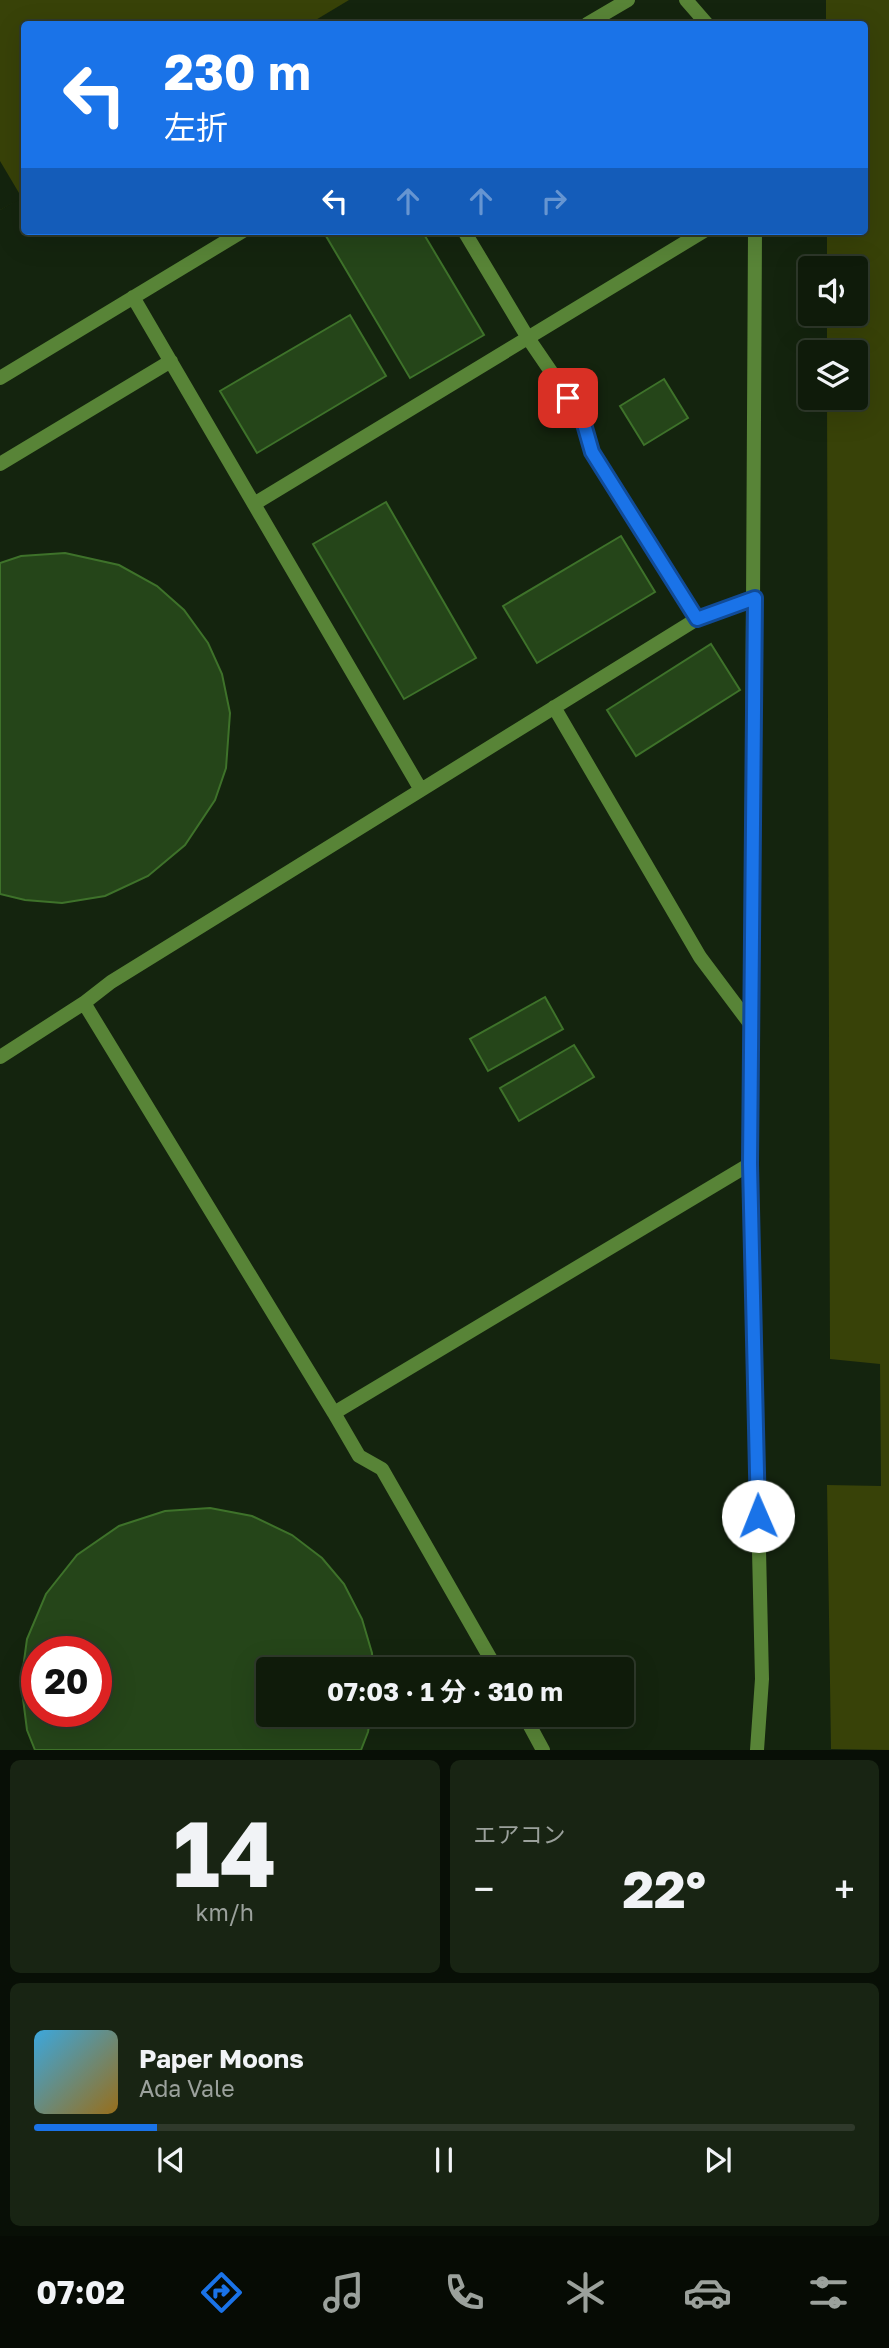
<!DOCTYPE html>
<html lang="ja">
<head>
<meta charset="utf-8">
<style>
  :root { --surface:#0f1b0a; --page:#182413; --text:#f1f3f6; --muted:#9ba19c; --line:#2f392b; --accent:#1a73e8 }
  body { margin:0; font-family:"Golos Text","Noto Sans JP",sans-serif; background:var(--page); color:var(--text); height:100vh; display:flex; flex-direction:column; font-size:26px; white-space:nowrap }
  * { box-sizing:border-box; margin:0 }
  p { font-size:23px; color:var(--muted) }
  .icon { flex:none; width:38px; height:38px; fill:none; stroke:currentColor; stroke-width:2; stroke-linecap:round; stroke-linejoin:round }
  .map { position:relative; height:1750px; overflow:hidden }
  .panel { display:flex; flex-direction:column; gap:10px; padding:10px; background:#080f06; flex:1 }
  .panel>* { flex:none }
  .banner { position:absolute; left:21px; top:21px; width:847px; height:214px; border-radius:7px; box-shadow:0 7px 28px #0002,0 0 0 2px var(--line); background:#1a73e8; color:#fff; overflow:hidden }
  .fabs { position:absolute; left:798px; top:256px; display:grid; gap:14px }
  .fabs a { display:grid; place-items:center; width:70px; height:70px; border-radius:7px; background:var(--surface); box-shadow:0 7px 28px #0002,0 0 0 2px var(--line); font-size:35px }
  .speed { position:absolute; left:21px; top:1636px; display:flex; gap:14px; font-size:35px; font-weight:700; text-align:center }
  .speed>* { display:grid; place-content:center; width:91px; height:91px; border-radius:50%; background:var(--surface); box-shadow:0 7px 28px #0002,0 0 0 2px var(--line); line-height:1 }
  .speed .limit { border:10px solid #d22; background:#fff; color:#111 }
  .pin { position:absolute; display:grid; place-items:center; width:60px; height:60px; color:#fff; margin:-30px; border-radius:14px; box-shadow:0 4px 10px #0006 }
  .me { position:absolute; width:77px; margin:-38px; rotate:359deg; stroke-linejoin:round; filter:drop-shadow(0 0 5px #0008) }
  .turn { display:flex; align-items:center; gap:24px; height:147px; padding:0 28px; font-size:32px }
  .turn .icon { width:91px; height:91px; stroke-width:2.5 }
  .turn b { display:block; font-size:49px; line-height:60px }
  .lanes { display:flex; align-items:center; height:66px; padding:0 28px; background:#0003; justify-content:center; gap:35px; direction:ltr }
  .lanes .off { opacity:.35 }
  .big { font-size:52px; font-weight:700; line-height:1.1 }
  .panel .card { flex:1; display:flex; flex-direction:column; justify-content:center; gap:10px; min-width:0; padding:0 24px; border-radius:10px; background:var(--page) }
  .panel .dial { align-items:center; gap:0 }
  .dial b { font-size:91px; line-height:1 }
  .song { display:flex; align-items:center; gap:21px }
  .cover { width:84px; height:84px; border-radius:10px; background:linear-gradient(135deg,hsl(200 70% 55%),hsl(40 70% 35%)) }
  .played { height:7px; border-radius:4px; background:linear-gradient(90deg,var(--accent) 15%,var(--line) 15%) }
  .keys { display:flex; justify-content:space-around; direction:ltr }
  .heat { display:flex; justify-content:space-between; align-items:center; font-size:38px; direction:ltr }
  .panel .tiles { flex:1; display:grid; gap:10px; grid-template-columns:1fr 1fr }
  .card:last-child { grid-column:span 2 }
  .trip { position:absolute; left:256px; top:1657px; width:378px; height:70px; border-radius:7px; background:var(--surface); box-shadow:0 7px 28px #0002,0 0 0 2px var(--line); font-weight:700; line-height:70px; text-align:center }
  .tab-bar { display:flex; height:112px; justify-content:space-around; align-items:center; background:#060b04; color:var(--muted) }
  .tab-bar .icon { width:49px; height:49px }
  .tab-bar .on { color:var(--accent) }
  .tab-bar b { font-size:32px; color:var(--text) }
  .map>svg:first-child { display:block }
</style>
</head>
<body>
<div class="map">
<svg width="889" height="1750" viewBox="0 0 889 1750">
  <rect width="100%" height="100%" fill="#14240e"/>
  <!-- water -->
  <path fill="#384208" d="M0 0H349L309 24H24V196L0 210Z
    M826 0H889V1750L831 1749 827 1485 881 1486 880 1364 830 1359 827 397H856V352H827V313H856V268H827V231H864V24H826Z"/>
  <!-- pier -->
  <path fill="#14240e" d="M0 161 22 198 0 210Z"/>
  <!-- building -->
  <path fill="#254519" stroke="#3e722a" stroke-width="2" fill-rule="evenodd" d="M323 231H422L484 335 410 378Z
    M350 315 386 376 257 453 220 391Z
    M664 379 688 418 644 445 620 406Z
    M386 502 476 658 404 699 313 544Z
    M621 536 655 592 537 663 503 606Z
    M65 553 119 565 157 586 184 610 208 643 222 674 230 713 226 768 215 800 185 845 148 876 105 896 62 903 25 900 0 894V563L21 556Z
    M711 644 740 690 636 756 607 710Z
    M545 997 563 1029 488 1071 470 1039Z
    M574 1045 594 1077 519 1121 500 1088Z
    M210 1508 252 1516 292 1535 322 1558 344 1584 362 1619 372 1653 373 1670H268V1715H371L368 1732 361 1750H35L27 1730 21 1683 27 1639 46 1594 77 1555 119 1526 165 1511ZM37 1652H96V1712H37Z"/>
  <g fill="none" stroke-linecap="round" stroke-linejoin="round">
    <!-- service -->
    <path stroke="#588437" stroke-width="14" d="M686 0 707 24
      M587 24 628 0
      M464 231 528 338 582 417 592 452 697 619
      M133 297 421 790
      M0 378 243 231
      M0 464 171 361
      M254 504 704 231
      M554 707 700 957 751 1025
      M84 1003 334 1413 750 1164 755 231
      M0 1057 84 1003 111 982 697 619 755 598
      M750 1164 762 1679 757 1750
      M334 1413 359 1456 382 1469 497 1670
      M524 1715 543 1750"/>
  </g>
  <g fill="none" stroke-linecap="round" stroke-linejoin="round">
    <defs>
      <path id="route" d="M568 398 582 417 592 452 697 619 755 598 750 1164 758 1516"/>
    </defs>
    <!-- route casing -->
    <use href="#route" stroke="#114b97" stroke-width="18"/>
    <!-- route -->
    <use href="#route" stroke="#1a73e8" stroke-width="12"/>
  </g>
</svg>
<div class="fabs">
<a><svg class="icon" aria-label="sound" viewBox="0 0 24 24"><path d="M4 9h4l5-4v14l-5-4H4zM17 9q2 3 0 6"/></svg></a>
<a><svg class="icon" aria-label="layers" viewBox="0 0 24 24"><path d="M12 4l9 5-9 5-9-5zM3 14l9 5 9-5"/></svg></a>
</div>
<div class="speed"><div class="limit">20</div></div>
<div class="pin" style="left:568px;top:398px;background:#d93025"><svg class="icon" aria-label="arrive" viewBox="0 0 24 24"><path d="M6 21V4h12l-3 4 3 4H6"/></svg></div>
<svg class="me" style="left:758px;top:1516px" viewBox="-20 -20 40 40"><circle r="19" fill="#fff"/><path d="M0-13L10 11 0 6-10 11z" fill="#1a73e8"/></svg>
<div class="trip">07:03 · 1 分 · 310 m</div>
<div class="banner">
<div class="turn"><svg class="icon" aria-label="left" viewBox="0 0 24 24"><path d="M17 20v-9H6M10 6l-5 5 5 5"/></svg><div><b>230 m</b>左折</div></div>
<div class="lanes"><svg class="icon" aria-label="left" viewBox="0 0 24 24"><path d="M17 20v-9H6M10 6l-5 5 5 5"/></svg><svg class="icon off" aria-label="ahead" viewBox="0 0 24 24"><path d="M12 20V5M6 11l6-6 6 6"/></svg><svg class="icon off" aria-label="ahead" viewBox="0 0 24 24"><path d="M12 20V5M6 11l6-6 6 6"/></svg><svg class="icon off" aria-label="right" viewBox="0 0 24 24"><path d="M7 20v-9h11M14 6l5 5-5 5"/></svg></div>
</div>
</div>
<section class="panel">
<div class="tiles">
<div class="card dial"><b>14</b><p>km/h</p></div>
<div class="card"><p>エアコン</p>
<div class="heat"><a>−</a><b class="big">22°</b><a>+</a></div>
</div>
<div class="card">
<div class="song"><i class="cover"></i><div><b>Paper Moons</b><p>Ada Vale</p></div></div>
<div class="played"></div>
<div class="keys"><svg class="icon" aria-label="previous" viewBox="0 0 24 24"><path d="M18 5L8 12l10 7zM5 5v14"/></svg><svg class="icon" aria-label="pause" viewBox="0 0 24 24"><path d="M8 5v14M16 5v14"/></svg><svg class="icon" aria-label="next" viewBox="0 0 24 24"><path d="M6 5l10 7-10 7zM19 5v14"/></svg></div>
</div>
</div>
</section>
<nav class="tab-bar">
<b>07:02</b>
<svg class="icon on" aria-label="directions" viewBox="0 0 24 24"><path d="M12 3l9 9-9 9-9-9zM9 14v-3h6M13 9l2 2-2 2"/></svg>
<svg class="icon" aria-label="music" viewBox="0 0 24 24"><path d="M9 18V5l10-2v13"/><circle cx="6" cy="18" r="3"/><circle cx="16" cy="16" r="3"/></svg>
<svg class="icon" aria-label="phone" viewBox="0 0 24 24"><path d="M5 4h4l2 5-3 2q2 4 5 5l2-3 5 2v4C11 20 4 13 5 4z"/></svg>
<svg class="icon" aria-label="climate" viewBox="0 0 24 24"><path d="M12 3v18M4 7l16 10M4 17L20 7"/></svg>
<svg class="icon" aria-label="car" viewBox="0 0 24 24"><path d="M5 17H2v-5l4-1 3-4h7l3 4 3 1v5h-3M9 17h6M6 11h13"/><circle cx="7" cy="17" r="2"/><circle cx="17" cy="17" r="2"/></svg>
<svg class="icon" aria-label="filters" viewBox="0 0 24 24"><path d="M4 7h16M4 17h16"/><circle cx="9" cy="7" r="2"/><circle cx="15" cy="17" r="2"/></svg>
</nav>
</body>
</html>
